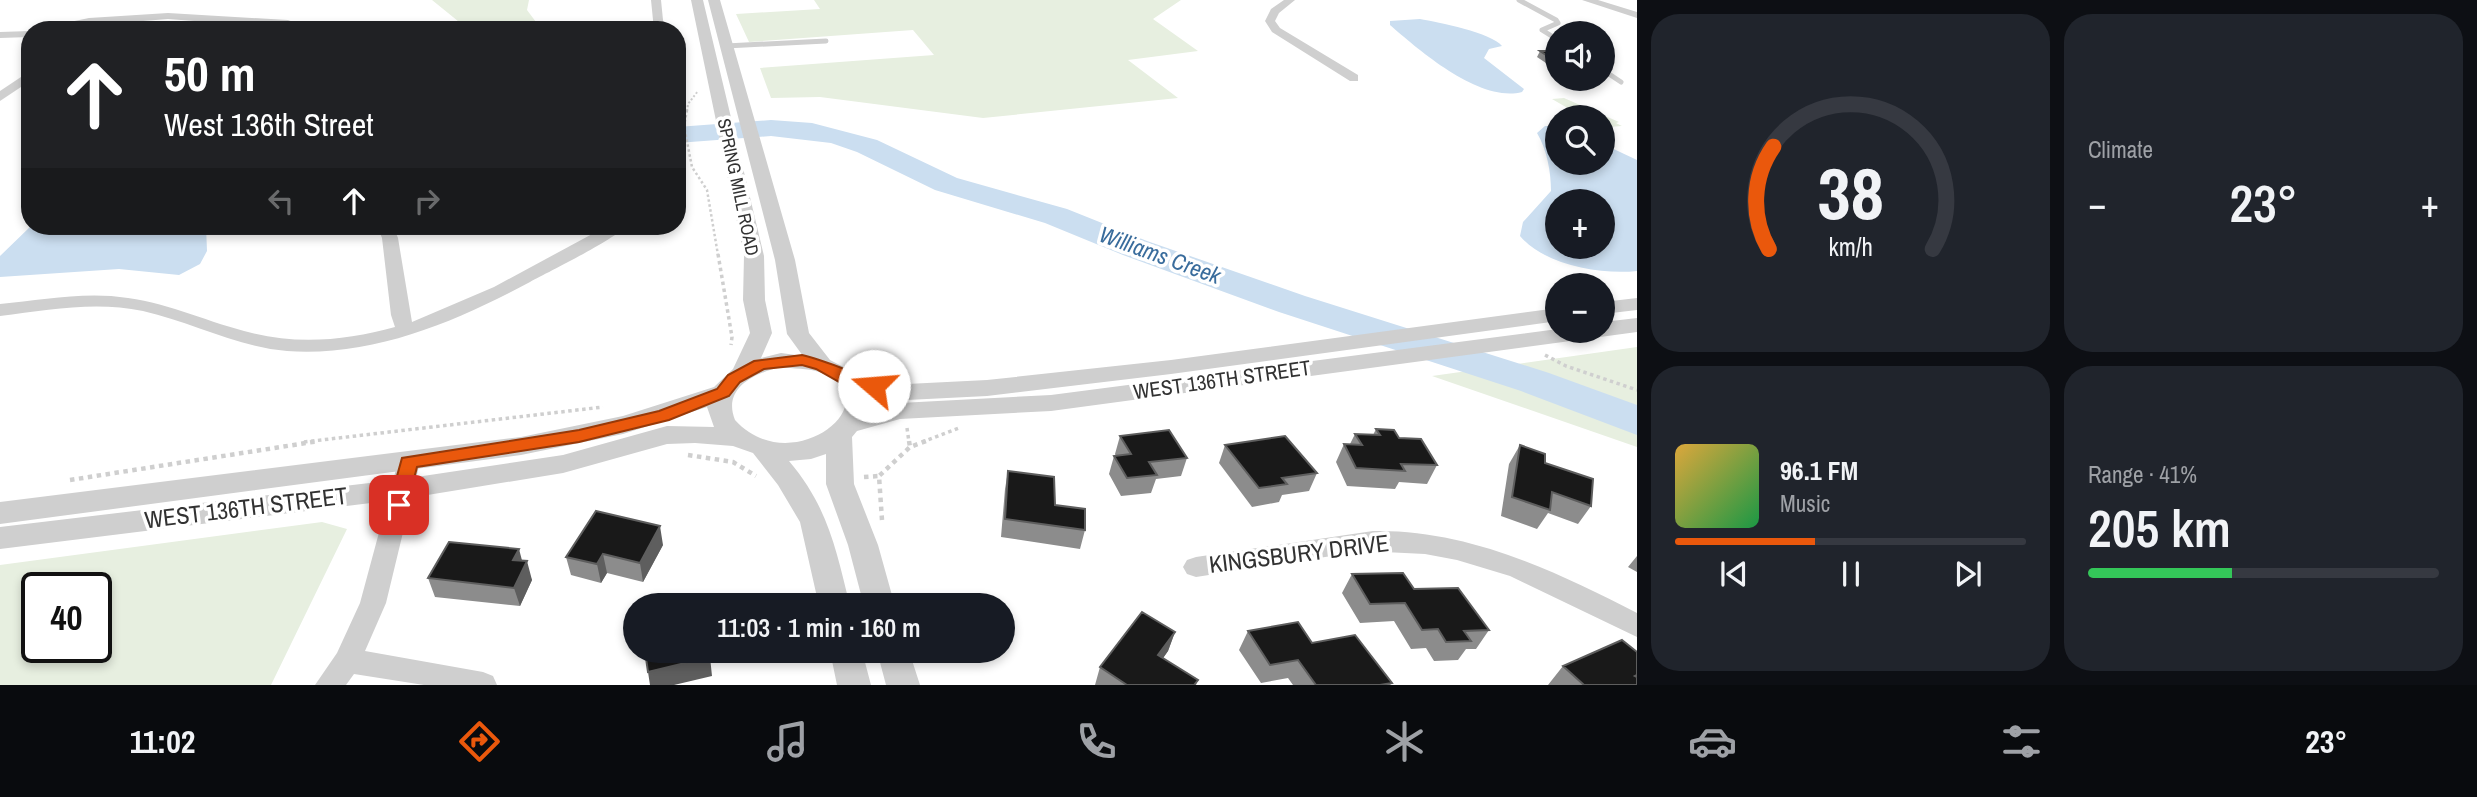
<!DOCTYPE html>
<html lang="en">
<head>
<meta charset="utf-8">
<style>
  :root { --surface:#171b24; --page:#20242c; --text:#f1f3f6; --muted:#9ea1a6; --line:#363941; --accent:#ea580c }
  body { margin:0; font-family:"Archivo Narrow",sans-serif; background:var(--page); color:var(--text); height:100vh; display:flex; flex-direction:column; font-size:26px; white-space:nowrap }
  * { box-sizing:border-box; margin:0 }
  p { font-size:23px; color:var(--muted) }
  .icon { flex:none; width:38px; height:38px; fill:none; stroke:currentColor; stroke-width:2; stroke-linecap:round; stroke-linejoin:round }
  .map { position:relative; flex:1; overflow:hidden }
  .details { display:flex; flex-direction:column; gap:14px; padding:14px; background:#0d0f14; width:840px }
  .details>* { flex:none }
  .hud { position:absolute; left:21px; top:21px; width:665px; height:214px; border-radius:28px; box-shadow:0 4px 10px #0003; background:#202124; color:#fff; overflow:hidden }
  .buttons { position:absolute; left:1545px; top:21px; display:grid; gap:14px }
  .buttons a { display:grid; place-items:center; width:70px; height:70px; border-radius:50%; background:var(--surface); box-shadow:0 4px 10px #0003; font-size:35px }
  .speed { position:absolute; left:21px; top:572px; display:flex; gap:14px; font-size:35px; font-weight:700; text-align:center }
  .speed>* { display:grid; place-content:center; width:91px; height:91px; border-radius:50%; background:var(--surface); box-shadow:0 4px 10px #0003; line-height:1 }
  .speed .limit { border:4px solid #111; border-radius:10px; background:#fff; color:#111 }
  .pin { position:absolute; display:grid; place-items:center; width:60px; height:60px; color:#fff; margin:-30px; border-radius:14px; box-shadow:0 4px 10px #0006 }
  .me { position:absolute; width:77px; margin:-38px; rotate:288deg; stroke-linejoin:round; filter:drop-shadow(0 0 5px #0008) }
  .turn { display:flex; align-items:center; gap:24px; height:147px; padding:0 28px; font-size:32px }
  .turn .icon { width:91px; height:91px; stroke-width:2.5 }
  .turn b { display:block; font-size:49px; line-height:60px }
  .lanes { display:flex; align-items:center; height:66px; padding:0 28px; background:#0003; justify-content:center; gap:35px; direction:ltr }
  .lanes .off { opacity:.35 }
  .big { font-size:52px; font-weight:600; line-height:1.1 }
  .details .widget { flex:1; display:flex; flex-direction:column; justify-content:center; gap:10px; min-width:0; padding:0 24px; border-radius:28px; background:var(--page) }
  .details .dial { align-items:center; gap:0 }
  .dial svg { height:182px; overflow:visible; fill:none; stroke:var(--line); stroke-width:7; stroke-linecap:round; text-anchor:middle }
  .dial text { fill:var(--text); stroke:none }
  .song { display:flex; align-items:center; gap:21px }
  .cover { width:84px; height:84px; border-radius:10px; background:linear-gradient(135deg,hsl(40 70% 55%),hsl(140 70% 35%)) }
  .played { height:7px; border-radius:4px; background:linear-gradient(90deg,var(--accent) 40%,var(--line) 40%) }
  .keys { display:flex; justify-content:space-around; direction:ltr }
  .heat { display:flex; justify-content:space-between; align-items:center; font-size:38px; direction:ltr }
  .charge { height:10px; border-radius:5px; background:linear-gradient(90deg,#34c759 41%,var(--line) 0) }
  .details .tiles { flex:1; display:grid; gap:14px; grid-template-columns:repeat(2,1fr) }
  .trip { position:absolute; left:623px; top:593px; width:392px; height:70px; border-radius:35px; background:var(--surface); box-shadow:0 4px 10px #0003; font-weight:600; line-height:70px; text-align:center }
  .dock { display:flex; height:112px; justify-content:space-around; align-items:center; background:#090b0e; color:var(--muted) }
  .dock .icon { width:49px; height:49px }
  .dock .active { color:var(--accent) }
  .dock b { font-size:32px; color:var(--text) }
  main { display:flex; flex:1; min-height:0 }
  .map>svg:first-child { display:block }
</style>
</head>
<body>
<main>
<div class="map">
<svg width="1637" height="685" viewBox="0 0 1637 685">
  <rect width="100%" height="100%" fill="#fff"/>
  <!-- green -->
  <path fill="#e7efe0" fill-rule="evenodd" d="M432 0H529L527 10 542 30H469Z
    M814 0H1181L1153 19 1198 51 1128 60 1178 98 983 118 820 97 771 98 760 68 934 55 913 30 749 42 736 14 820 9Z
    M1564 98 1619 122 1616 123 1622 126 1609 127 1603 124V117H1583L1552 99Z
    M1637 347V447L1432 376Z
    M322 522 347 529 271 685H0V565ZM37 588H96V648H37Z"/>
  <!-- water -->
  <path fill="#cbdef0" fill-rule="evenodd" d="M1420 19C1438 22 1492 33 1502 46L1489 49 1484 58 1524 89 1522 92C1480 103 1420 51 1390 25V21Z
    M1545 126H1557L1558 163H1603V144L1637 160V271C1601 275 1544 265 1520 236L1523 222 1551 191C1551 172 1547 150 1537 133ZM1558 201H1603V247H1558Z
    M31 226H206L207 251 200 264 179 275 119 269 0 277V256Z"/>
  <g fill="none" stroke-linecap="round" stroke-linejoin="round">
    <!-- river -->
    <path fill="#cbdef0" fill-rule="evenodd" d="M771 120 812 123 877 140 957 178 1067 209 1147 241 1305 296 1549 373 1637 405V435L1521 391 1279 312 1123 255 1045 223 935 190 857 152 831 143 771 136 677 143V127Z"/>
    <!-- path-far3 -->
    <path stroke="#cfcfcf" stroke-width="2" stroke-dasharray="2 2" stroke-linecap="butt" d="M687 111 688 104 698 91"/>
    <!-- path-far2 -->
    <path stroke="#cfcfcf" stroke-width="2.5" stroke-dasharray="2.5 2.5" stroke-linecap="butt" d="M687 110 684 126 692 167 707 190 718 255"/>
    <!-- path-far1 -->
    <path stroke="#cfcfcf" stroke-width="3.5" stroke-dasharray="3.5 3.5" stroke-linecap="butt" d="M718 254 732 337 731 345
      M1545 355 1566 366 1637 390
      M907 428 909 442
      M304 442 603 407
      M922 442 959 428"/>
    <!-- path -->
    <path stroke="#cfcfcf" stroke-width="4.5" stroke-dasharray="4.5 4.5" stroke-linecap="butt" d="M909 441 910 447
      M688 455 733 462 756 476
      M864 477 879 476
      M70 480 319 441
      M882 520 879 476 910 447 926 441"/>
    <!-- service -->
    <path stroke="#cfcfcf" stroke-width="5" d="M1519 0 1556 20 1558 23 1542 30 1558 40
      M726 46 826 41
      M1603 70 1621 82"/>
    <!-- minor -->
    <path fill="#cfcfcf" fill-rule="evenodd" d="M651 0H661L664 30H654Z
      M1284 0H1295L1279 13 1275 21 1280 28 1358 75V81H1350L1272 32 1265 21 1271 9Z
      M1582 0H1598L1637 12V18Z
      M168 13 288 20 314 30 168 19 31 30 89 18Z
      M30 31V37L0 38V32Z
      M30 71V81L0 101V91Z
      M377 226H393L398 238 412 322 494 287 607 226H626C614 240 550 271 530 282 455 322 373 357 287 351 237 347 192 322 143 311 95 301 48 310 0 316V304C42 300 86 291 128 298 171 304 210 323 252 333 299 345 349 340 395 327L391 315 382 238Z
      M409 454 417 456 420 462 386 603 365 651 483 672 493 676 497 685H424L354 674 346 685H315L337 653 360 603 398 462 401 456Z
      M1373 531C1467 529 1556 571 1637 613V637L1510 576 1457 560 1425 554 1364 551 1196 577 1187 574 1183 567 1187 560 1196 557Z"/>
    <!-- tertiary -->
    <path fill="#cfcfcf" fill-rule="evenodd" d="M691 0H703L764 256 765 300 772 333 761 358 781 353 803 356 787 334 775 260 708 0H720L795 260 809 333 830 360 855 373 907 384 987 380 1171 360 1558 308V321L1171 374 987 396 907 400 867 391 871 400 868 411 900 403 1051 395 1558 329 1603 331V322L1637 318V332L1051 411 900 419 857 431 852 437 854 484 878 545 895 606H864L848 545 826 484V454L811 459 789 461C828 507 836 549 850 606H819L800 522 778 485 753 453 733 446 695 443 667 444 563 473 403 499 0 549V527L403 479 563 455 667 426 714 427 707 407 623 434 521 455 0 524V502L521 437 623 416 714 387 733 369 750 333 743 300 744 256ZM781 367C793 369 808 368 819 372 895 399 792 483 735 420 722 388 755 373 781 367Z
      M1637 298V310L1603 314V302Z
      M830 651H862L871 685H837Z
      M877 651H909L920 685H886Z"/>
  </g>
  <!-- wall -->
  <path fill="#8c8c8c" d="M1540 51 1558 54V71L1537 57Z
    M1376 429 1399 438 1437 465 1427 484 1399 482 1395 489 1347 486 1336 462 1344 444H1350L1355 434 1373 435Z
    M1120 436 1187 458 1181 476 1156 479 1151 493 1121 496 1109 474 1114 456H1116L1115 454Z
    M1225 445 1317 473 1309 491 1282 495 1279 502 1252 507 1219 463Z
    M1520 445 1591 506 1578 524 1548 513 1537 529 1501 516 1509 464Z
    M1008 471 1055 505 1085 530 1080 549 1001 537 1005 489Z
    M663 545 643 582 607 573 601 583 571 575 566 557Z
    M1637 556V572L1628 567Z
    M522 561 532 580 520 606 435 597 428 578Z
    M1352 574 1414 589 1489 630 1476 649H1466L1458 660 1434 661 1426 648 1411 649 1394 621 1360 623 1342 593Z
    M1248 631 1312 643 1392 683 1390 685H1293L1288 678 1261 683 1239 650Z
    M1175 632 1168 651 1163 658 1198 680 1196 685H1095L1100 667Z
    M1563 666 1637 685H1548Z"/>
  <!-- shaded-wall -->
  <path fill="#5e5e5e" d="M660 526 663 545 643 582 640 563Z
    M519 549 524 568 527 561 532 580 520 606 514 588 513 560Z
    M603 554 607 573 601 583 597 564Z
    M1175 632 1168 651 1152 674 1158 655Z
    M710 657 712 676 674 685H650L648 672Z"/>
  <!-- building -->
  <path fill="#191919" stroke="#5e5e5e" stroke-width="2" d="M1540 51H1554L1558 54V63Z
    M1376 429 1394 430 1399 438 1421 439 1437 465 1401 464 1405 471 1356 468 1344 444 1362 445 1355 434 1380 435Z
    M1169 430 1187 458 1149 462 1157 475 1127 478 1114 456 1131 454 1120 436Z
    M1285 436 1317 473 1282 478 1287 484 1259 488 1225 445Z
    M1520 445 1545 454V463L1593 479 1591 506 1552 492 1550 510 1512 497Z
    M1008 471 1054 477 1055 505 1085 509V530L1005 519Z
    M596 511 660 526 640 563 603 554 597 564 566 557Z
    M449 542 519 549 513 560 527 561 514 588 428 578Z
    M1403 573 1414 589 1458 588 1489 630 1464 631 1471 641 1446 642 1438 629 1422 630 1405 603 1370 604 1352 574Z
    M696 596 699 606H656Z
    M1142 612 1175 632 1158 655 1198 680 1194 685H1127L1100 667Z
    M1298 622 1312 643 1355 635 1392 683 1380 685H1316L1298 660 1270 665 1248 631Z
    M1622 640 1637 652V675L1635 676 1637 677V685H1584L1563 666Z
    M645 651H709L710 657 648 672Z"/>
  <!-- route -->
  <path fill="#ea580c" stroke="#983908" stroke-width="2" d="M802 355C829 361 853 374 880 382L883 386 874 391 841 383 816 369 802 365 764 369 740 382 729 396 669 420 579 442 417 467 406 510 399 512 392 510 389 505 402 458 579 430 659 411 717 389 728 375 754 361Z"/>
  <g text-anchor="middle" stroke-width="7" stroke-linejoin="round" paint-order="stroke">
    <!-- far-street labels -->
    <g font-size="18" fill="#323232" stroke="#fff">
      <text transform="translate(738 187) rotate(78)" y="6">SPRING MILL ROAD</text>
    </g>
    <!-- street labels -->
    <g font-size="21" fill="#323232" stroke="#fff">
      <text transform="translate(1222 380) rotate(-8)" y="7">WEST 136TH STREET</text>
    </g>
    <!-- water labels -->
    <g font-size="23" font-style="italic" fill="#396c9c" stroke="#fff">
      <text transform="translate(1160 255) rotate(20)" y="8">Williams Creek</text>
    </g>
    <!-- near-street labels -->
    <g font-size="24" fill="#323232" stroke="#fff">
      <text transform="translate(246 508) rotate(-7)" y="8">WEST 136TH STREET</text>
      <text transform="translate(1299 554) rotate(-7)" y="8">KINGSBURY DRIVE</text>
    </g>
  </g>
</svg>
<div class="buttons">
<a><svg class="icon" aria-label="sound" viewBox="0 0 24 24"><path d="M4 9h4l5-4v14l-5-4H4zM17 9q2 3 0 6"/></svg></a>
<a><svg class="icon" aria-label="search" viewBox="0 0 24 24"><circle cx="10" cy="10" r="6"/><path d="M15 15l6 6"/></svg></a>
<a>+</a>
<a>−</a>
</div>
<div class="speed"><div class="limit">40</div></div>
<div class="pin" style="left:399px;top:505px;background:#d93025"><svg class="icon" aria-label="arrive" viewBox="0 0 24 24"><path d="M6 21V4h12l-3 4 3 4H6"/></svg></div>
<svg class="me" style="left:874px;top:386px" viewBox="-20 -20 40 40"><circle r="19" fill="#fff"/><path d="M0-13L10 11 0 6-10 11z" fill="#ea580c"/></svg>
<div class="trip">11:03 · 1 min · 160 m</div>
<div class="hud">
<div class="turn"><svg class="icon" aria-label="ahead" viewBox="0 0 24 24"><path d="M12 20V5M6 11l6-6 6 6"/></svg><div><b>50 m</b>West 136th Street</div></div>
<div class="lanes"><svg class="icon off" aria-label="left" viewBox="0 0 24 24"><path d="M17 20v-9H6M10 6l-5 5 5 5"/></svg><svg class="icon" aria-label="ahead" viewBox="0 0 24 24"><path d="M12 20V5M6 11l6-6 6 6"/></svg><svg class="icon off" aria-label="right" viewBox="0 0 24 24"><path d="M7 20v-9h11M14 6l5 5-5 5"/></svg></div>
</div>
</div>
<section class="details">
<div class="tiles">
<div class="widget dial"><svg viewBox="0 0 100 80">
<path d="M14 69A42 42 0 1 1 86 69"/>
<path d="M14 69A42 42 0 0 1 16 24" stroke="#ea580c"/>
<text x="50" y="56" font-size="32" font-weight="700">38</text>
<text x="50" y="72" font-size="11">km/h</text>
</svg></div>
<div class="widget"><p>Climate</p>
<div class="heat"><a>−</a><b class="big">23°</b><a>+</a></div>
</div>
<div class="widget">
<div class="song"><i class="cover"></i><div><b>96.1 FM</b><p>Music</p></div></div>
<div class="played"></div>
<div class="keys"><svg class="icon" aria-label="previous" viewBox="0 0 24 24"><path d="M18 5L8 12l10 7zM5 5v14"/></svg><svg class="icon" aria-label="pause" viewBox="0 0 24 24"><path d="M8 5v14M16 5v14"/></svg><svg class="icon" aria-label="next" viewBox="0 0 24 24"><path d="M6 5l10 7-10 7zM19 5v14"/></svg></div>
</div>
<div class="widget"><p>Range · 41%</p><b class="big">205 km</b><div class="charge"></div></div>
</div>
</section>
</main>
<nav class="dock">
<b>11:02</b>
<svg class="icon active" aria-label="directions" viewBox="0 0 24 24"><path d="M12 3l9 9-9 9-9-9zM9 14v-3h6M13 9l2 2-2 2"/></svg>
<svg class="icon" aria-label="music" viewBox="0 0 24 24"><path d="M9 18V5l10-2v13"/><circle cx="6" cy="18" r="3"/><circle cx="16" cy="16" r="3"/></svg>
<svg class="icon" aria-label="phone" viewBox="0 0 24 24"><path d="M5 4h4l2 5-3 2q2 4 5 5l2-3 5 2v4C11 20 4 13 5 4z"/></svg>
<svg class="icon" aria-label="climate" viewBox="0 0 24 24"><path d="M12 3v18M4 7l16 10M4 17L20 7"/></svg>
<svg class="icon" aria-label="car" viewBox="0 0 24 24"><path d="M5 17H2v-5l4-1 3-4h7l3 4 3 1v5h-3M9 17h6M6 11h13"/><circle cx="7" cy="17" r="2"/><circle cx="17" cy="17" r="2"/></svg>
<svg class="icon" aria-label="filters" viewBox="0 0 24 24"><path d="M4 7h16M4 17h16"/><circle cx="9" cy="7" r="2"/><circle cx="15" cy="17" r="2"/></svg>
<b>23°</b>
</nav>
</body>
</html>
